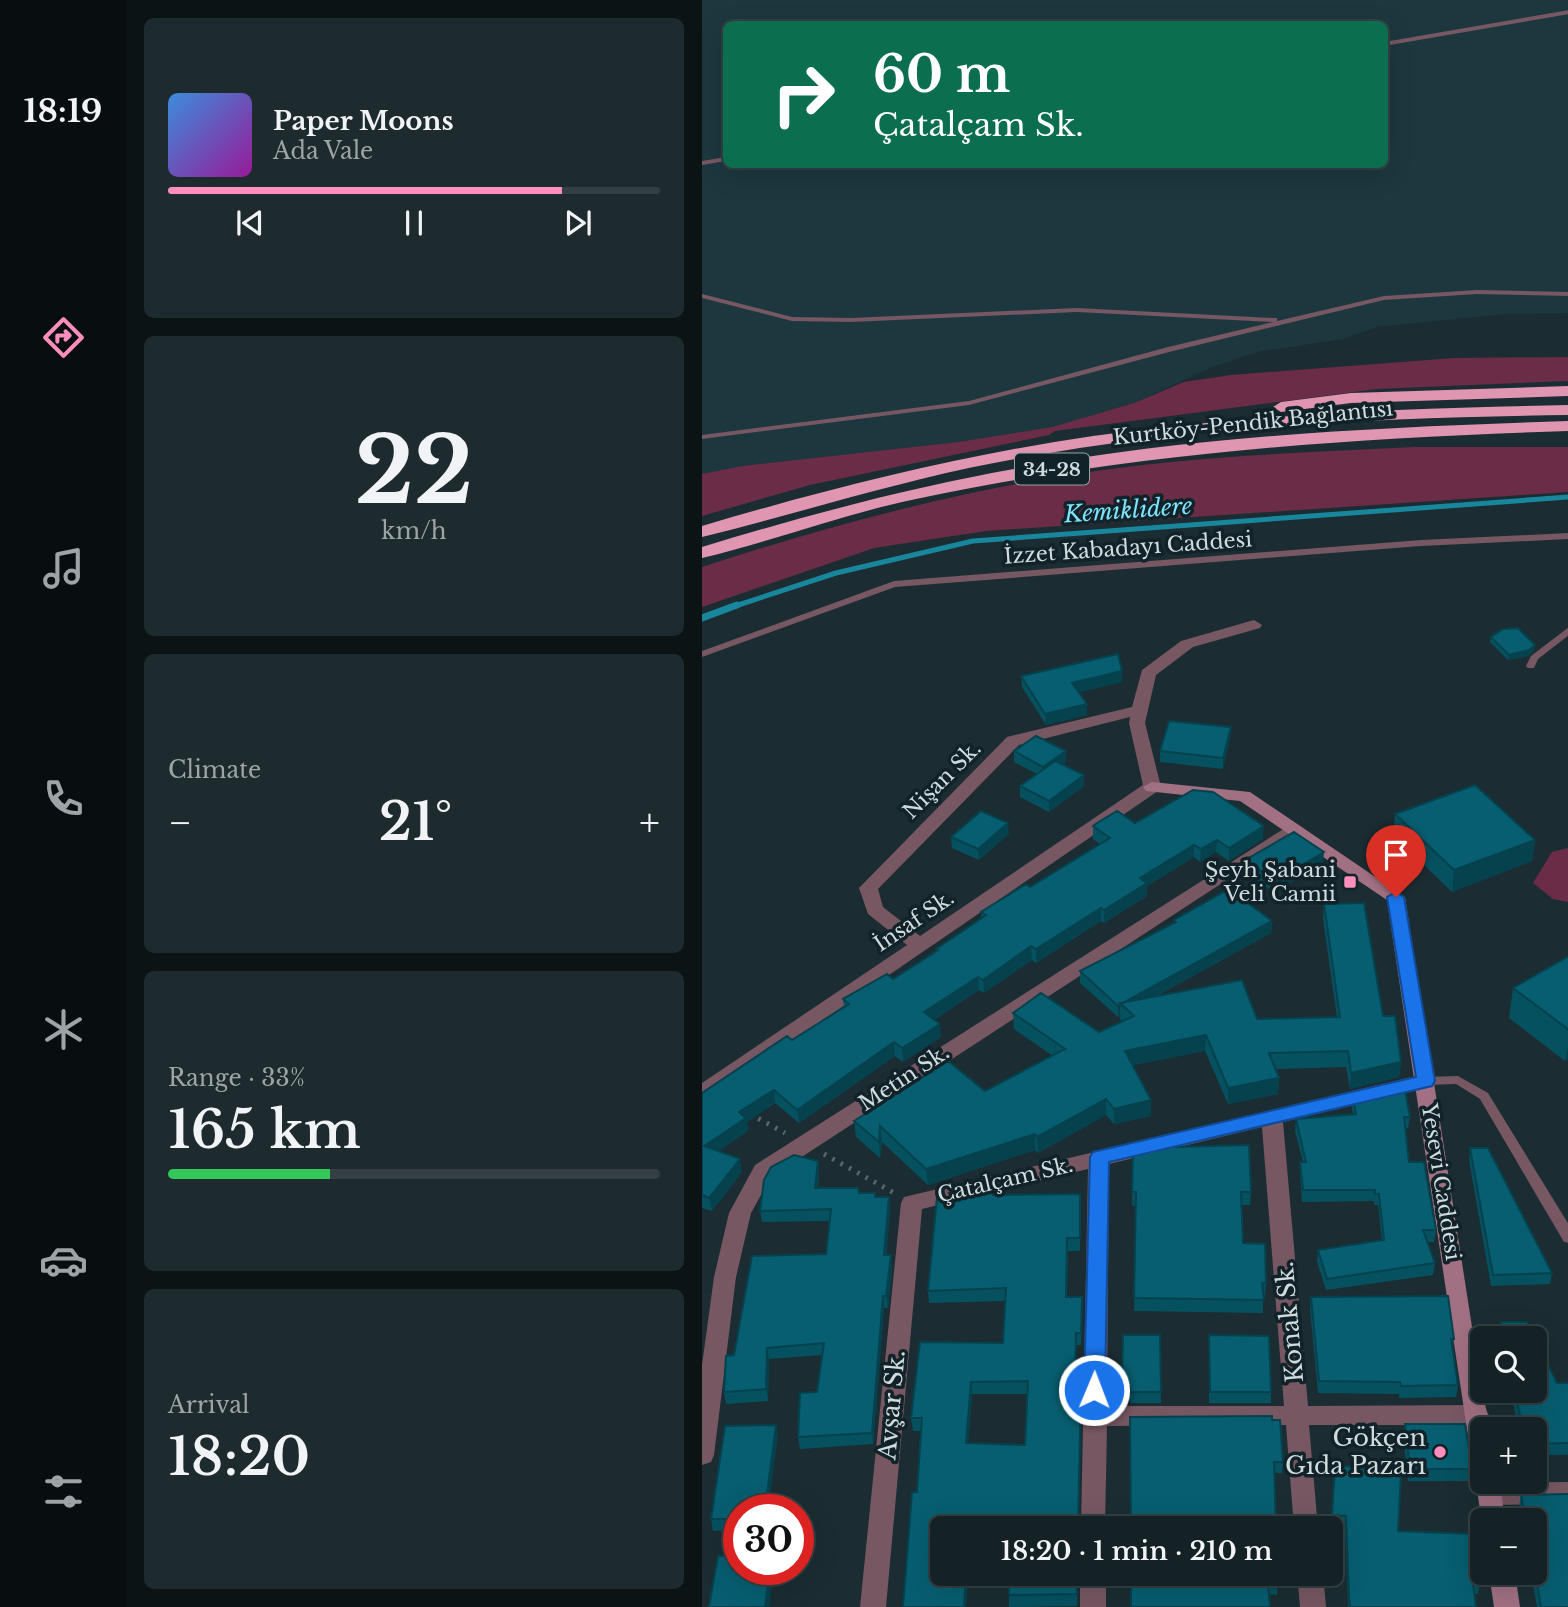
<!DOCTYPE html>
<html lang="en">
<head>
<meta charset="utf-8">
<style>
  :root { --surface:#142226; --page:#1d2a2e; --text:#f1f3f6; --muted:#9da4a7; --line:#333f43; --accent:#fe8ebb }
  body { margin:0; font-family:"Libre Baskerville",serif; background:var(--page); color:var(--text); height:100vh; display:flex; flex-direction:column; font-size:26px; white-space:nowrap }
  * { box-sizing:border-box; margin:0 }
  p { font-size:23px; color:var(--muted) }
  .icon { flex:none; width:38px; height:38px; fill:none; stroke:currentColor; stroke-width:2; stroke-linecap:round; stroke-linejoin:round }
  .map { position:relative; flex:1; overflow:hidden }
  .details { display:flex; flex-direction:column; gap:18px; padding:18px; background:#0b1315; width:576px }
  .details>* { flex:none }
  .hud { position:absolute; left:21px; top:21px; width:665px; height:147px; border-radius:10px; box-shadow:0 7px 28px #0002,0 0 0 2px var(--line); background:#0b6e4f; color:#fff; overflow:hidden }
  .buttons { position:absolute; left:768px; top:1326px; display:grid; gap:14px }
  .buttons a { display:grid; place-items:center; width:77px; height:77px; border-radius:10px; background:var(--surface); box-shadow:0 7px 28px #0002,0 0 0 2px var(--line); font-size:35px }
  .speed { position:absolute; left:21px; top:1494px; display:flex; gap:14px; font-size:35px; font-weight:700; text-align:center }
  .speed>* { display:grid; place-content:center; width:91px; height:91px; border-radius:50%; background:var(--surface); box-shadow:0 7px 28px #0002,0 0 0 2px var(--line); line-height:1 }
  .speed .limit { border:10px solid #d22; background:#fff; color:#111 }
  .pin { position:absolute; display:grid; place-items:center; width:60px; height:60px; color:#fff; margin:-72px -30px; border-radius:50% 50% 50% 0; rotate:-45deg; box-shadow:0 0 7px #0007 }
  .pin .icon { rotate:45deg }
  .me { position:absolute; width:77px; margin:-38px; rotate:1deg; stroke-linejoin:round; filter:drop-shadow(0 0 5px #0008) }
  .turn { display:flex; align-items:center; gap:24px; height:147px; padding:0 35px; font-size:32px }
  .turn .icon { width:91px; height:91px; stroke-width:2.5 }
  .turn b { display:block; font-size:49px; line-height:60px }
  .big { font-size:52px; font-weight:600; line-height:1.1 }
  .details .widget { flex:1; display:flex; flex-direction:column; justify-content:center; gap:10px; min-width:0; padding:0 24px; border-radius:10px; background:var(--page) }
  .details .dial { align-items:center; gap:0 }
  .dial b { font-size:91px; line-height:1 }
  .song { display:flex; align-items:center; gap:21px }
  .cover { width:84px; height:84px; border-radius:10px; background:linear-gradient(135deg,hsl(210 70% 55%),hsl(300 70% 35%)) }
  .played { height:7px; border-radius:4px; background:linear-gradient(90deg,var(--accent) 80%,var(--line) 80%) }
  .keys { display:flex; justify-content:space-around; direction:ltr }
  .heat { display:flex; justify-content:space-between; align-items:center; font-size:38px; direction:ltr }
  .charge { height:10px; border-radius:5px; background:linear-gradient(90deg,#34c759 33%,var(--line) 0) }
  .trip { position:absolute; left:228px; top:1516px; width:413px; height:70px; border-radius:10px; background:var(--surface); box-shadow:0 7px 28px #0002,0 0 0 2px var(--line); font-weight:600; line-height:70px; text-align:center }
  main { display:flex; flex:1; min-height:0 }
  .menu { display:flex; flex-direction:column; width:126px; justify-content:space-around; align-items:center; background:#080e0f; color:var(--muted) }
  .menu .icon { width:49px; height:49px }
  .menu .on { color:var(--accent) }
  .menu b { font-size:32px; color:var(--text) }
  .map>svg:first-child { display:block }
</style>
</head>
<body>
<main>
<nav class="menu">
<b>18:19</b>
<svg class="icon on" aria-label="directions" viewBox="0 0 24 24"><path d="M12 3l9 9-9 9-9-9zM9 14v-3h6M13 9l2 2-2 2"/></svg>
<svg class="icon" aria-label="music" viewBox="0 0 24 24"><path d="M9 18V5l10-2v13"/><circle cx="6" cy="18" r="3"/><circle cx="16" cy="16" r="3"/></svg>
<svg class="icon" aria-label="phone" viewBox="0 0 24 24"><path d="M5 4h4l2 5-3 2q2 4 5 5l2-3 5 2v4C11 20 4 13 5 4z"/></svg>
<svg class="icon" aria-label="climate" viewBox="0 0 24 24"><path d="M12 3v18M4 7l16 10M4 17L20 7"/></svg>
<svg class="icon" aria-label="car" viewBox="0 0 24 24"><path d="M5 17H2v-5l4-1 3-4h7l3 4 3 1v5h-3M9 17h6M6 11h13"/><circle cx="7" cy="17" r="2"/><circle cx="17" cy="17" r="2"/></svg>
<svg class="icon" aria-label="filters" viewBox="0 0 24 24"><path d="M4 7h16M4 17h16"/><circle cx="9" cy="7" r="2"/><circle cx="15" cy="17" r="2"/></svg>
</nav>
<section class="details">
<div class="widget">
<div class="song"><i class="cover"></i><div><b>Paper Moons</b><p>Ada Vale</p></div></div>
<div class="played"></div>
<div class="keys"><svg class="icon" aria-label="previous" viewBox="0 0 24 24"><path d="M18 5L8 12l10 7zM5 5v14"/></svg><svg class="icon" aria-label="pause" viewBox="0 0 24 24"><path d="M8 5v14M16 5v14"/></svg><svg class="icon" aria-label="next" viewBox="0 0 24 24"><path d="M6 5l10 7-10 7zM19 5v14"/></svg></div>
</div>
<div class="widget dial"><b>22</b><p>km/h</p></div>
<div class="widget"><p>Climate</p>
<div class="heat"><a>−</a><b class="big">21°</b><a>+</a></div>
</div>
<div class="widget"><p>Range · 33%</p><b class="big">165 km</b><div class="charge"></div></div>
<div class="widget"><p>Arrival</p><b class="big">18:20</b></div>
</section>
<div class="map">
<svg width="867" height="1607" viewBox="0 0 867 1607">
  <rect width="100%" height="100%" fill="#1b2d32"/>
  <!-- built -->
  <path fill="#1c373e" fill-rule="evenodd" d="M0 0H866V313L804 314 674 327 642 339 555 352 508 368 432 403 350 427 256 442 40 466 0 474ZM24 24H682V164H24Z"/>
  <!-- green -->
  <path fill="#6a2c47" d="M867 357 866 381 675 389 353 431 347 435 108 485 0 516V474L40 466 256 442 350 427 432 403 482 382 529 375 752 358Z
    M712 447H866V492L284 531 172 548 0 607V567C131 524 264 489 401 470 504 456 608 452 712 447Z
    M866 848H867L866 902 851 899 831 883 850 852Z"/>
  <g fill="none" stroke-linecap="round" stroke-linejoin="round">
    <!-- stream-far1 -->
    <path stroke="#18869d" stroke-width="5" d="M30 607 134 573 271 541 867 497"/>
    <!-- stream -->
    <path stroke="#18869d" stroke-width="7" d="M0 618 35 605"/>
    <!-- path -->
    <path stroke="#58676c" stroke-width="5" stroke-dasharray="2.5 7" stroke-linecap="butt" d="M48 1114 83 1133
      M122 1154 194 1194"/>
    <!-- lane -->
    <path fill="#765762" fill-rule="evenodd" d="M867 10V14L682 46V42Z
      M24 157V161L0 165V161Z
      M775 290 867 292V296L775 294 682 300 471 351 267 405 0 439V435L267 401 466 347 571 322 375 312 149 322 90 321 0 298V294L90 317 149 318 375 308 572 318H575V321L682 296Z
      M867 533V539L719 546 193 587 0 657V651L192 581 719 540Z
      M867 627V635L836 659 832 668H826L824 666 829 656Z
      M756 1076 786 1093 867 1225V1243L862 1242 778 1099 754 1084 723 1085 719 1084 717 1081 719 1078 723 1077Z"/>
    <!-- street -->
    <path fill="#765762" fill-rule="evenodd" d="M552 620 560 625 558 628 491 647 454 675 443 723 459 787 456 791 7 1098 0 1100V1083L205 945 166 914 157 888 305 737 430 707 440 670 479 641ZM428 717 427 723 441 785 218 936 181 907 176 889 317 745Z
      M591 823 600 829 597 833 69 1177 49 1213 34 1277 12 1455 9 1462 0 1465V1365L12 1277 27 1213 53 1165Z
      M723 1074 730 1076 733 1081 730 1086 581 1122 606 1406 775 1405 783 1408 787 1415 783 1422 775 1425H607L616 1528H592L584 1425 405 1426 403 1528H379L386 1169 220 1209 184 1607H158L199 1203 202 1197ZM560 1127 582 1406H405L407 1164Z
      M867 1482V1504L787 1505 778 1501 775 1494 778 1487 787 1483Z
      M378 1573H404V1607H378Z
      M595 1573H621L624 1607H598Z"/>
    <!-- secondary -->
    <path fill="#a17082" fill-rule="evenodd" d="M450 782 548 792 703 897 780 1391 789 1430H780V1459L772 1456 768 1449 685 900 538 801 444 791 441 787Z
      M780 1474V1482H798L803 1521H780V1525L774 1482Z
      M787 1573H813L818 1607H792Z"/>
    <!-- highway -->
    <path fill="#e095b1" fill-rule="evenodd" d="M867 386V396L649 403 579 412 571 407 579 402 649 393Z
      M867 405V415C674 418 481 426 292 463 193 482 98 513 0 537V526C128 488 259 455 391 436 549 414 708 408 867 405Z
      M867 421V431C647 438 429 453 214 499 141 514 72 541 0 558V547C105 515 210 487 318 468 499 435 683 427 867 421Z"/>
  </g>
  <!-- wall -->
  <path fill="#065160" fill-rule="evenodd" d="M789 637 832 650 826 656 806 660 788 642Z
    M319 676 420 682 377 692 385 704V715L344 725 320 687Z
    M529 727 528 738 521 769 458 762V751Z
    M312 751H364V762L360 765 382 786 347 812 318 797V786L335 774 312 762Z
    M693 814 833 840 830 861 750 892 691 835Z
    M433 823 561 839 527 861 514 852 498 862 492 857 445 886V896L402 923 399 921 334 963 330 960 282 993 277 990 232 1020 239 1037 201 1062 193 1056 97 1123 73 1103 45 1122 46 1131 16 1151 40 1172 10 1211 0 1208V1093L90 1040 142 1007 141 999 191 979 234 952V949L280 919 279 912 328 887 398 844 391 839V826Z
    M307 834 277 860 250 848 249 837Z
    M543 860 621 863 572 892 542 872Z
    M622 904 681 1016 699 1062 697 1077 648 1089 644 1067 573 1069 577 1078 576 1094 526 1104 503 1051 431 1065 449 1100V1116L412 1124 404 1115 336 1153 333 1150 226 1185 180 1142 178 1158 154 1137 152 1121 283 1091 351 1056 312 1029 311 1013 397 1032 420 1021 418 1019V1016L416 1017 378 983V971L472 923V920L570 921 569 933 453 997 555 1019 635 1017 621 919Z
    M867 956V1059L863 1061 807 1018 811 988Z
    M651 1097 708 1117 706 1128H704L707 1162 734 1230 732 1242H725L733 1263 731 1275 624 1290 615 1262 616 1250 680 1240 676 1205H672V1201L600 1202 598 1174V1162H601L593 1131 594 1119 651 1115 650 1108Z
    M431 1148 549 1192 548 1205H539L541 1243 564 1283 563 1297H561V1313L432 1311 434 1206H430Z
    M768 1148 850 1273 848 1284 789 1286 767 1160Z
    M117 1172 116 1188 157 1193H173L174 1197H187L188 1209 184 1255 190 1267 186 1308H182L171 1444 98 1449 96 1437 115 1392 120 1355 67 1359 66 1401 24 1404 22 1392 32 1355 124 1254 127 1221 60 1222 58 1211Z
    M247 1193 291 1195 378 1194V1251H366L365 1297H380L379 1345H374L373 1385 379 1398 240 1528 266 1573 264 1607H201L215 1492 219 1431H211L209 1418 301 1343 303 1301 227 1303 226 1291 247 1197ZM270 1394H326L323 1445 266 1443Z
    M609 1297 752 1339 750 1351 756 1385 754 1397 697 1398V1394L616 1393 608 1309Z
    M799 1322H825L855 1383H867V1455H833V1430H816L809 1391H833V1339H798L797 1334Z
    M421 1335H458L459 1403H428V1399H420Z
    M507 1335 569 1392V1403H507Z
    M570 1420 581 1462 580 1473H572Z
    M703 1424 770 1469 768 1481H706L701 1436Z
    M76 1436 37 1510V1530L11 1531 9 1519Z
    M633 1465 696 1531 778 1583 776 1594H772L774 1607H646L643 1527 629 1526Z
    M867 1494V1607H835L829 1573H833V1521H820L817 1507 819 1495Z
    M307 1573H376L375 1606 307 1607Z
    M429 1573 576 1583 575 1595 567 1594Z"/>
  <!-- shaded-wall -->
  <path fill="#05424e" d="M833 645 832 650 826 656 806 660 807 655Z
    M420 671V682L371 694 370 683Z
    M385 704V715L344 725 343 714Z
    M529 727 528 738 521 769V758Z
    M364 751V762L342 778 341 767Z
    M382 775V786L347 812V801Z
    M306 823 307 834 277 860 276 849Z
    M562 826 561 839 527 861V848Z
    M515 840 514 852 498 862 499 849Z
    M833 840 830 861 750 892 752 870Z
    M492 845V857L445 886V896L402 923V910L438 878Z
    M622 852 621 863 572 892 573 881Z
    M399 908V921L334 963V949Z
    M570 921 569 933 427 1011 419 1004Z
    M329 946 330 960 282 993 281 980Z
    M276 977 277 990 223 1026 222 1012Z
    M418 1005V1016L416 1017V1006Z
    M238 1024 239 1037 201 1062 200 1048Z
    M504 1035 503 1051 423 1066V1051Z
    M192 1042 193 1056 97 1123 95 1110Z
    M867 1042V1059L863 1061Z
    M699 1062 697 1077 648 1089 649 1073Z
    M577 1078 576 1094 526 1104V1088Z
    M72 1090 73 1103 45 1122 46 1131 4 1160 2 1146 37 1112Z
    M404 1099V1115L336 1153 335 1137Z
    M449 1100V1116L412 1124V1109Z
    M178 1126 180 1142 178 1158 177 1142Z
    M333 1134V1150L226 1185 224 1169Z
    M38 1159 40 1172 10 1211 7 1198Z
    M116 1161 117 1172 114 1200 113 1188Z
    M187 1197 188 1209 184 1267 182 1255Z
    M189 1255 190 1267 186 1308 184 1296Z
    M181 1296 182 1308 171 1444 170 1433Z
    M65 1348 67 1359 66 1401 64 1389Z
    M269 1382 270 1394 265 1455 264 1443Z
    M74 1425 76 1436 66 1510H63Z
    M68 1570H72L67 1607H63Z
    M264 1573H266L264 1607H262Z"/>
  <!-- building -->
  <path fill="#075e70" stroke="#05424e" stroke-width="2" fill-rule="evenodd" d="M816 628 833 645 827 650 807 655 789 637 801 629Z
    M416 654 420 671 370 683 385 704 343 714 319 676Z
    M467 721 529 727 521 758 458 751Z
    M334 736 364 751 341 767 312 751Z
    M353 761 382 775 347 801 318 786Z
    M773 785 833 840 752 870 693 814Z
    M491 790 511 792 562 826 527 848 515 840 499 849 492 845 438 878 445 883 402 910 399 908 334 949 329 946 281 980 276 977 222 1012 238 1024 200 1048 192 1042 95 1110 72 1090 37 1112 44 1118 2 1146 38 1159 7 1198 0 1195V1093L85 1036 90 1040 147 1004 141 999 185 974 191 979 236 950 234 949 284 915 279 912 324 884 328 887 408 838 391 826 395 823 415 811 433 823Z
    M279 811 306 823 276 849 249 837Z
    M592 832 622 852 573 881 543 860Z
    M527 889 570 921 421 1003H418L419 1004 416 1006 378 971 474 922 472 920Z
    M662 903 681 1016H693L699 1062 649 1073 646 1051 567 1053 577 1078 526 1088 504 1035 423 1051 449 1100 412 1109 404 1099 335 1137 333 1134 224 1169 178 1126 177 1142 152 1121 246 1061 283 1091 363 1049 311 1013 339 993 397 1032 432 1016 418 1003 540 980 555 1019 638 1017 622 904Z
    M867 956V1030L811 988Z
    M702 1084 708 1117H702L707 1162H722L734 1230H721L733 1263 625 1279 616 1250 682 1240 677 1194H673V1190H601L598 1162H604L594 1119 654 1114 651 1097Z
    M547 1145 549 1192H539L541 1243 563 1244 564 1283H560L562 1300 432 1298 434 1192H430L431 1148Z
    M768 1148H786L850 1273 791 1275Z
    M92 1155 116 1161 113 1188H156L157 1193H173V1197H187L182 1255H189L184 1296H181L170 1433 96 1437 98 1393 115 1392 122 1343 65 1348 64 1389 22 1392 24 1356 32 1355 50 1256 124 1254 129 1209 58 1211 62 1180 69 1167Z
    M253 1191H291V1195L378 1194V1238H365L364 1297H380L379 1333H374L373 1385H379L376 1528H240V1573H264L262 1607H201L210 1492H215L220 1418H209L218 1342 301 1343 304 1288 226 1291 235 1197H251L247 1193ZM326 1381 323 1445 264 1443 269 1382Z
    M746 1296 752 1339H749L756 1385 699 1386 698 1382 617 1381 609 1297Z
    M799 1322H825L855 1383H867V1443L833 1444V1430H821L813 1391H833V1339H802Z
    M421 1335H458L459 1392H428V1387H420Z
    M507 1335 567 1336 569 1392H508Z
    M570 1416V1420H578L581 1462H572L574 1528H429L428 1417Z
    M703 1424H763L770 1469H708Z
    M74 1425 63 1510H37V1519H9L23 1426Z
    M633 1465 699 1473 696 1531 770 1534 778 1583H771L774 1607H648L647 1597 644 1516 630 1515Z
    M867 1494V1607H839L833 1572V1521H824L819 1495Z
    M16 1556H37V1570H68L63 1607H7Z
    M307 1573H375V1594L307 1595Z
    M429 1573H576V1583H566L568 1607H429Z"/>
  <!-- route -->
  <path fill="#1a73e8" stroke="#114b97" stroke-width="2" d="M694 892 702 897 733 1081 730 1086 407 1162 403 1390 400 1397 392 1399 385 1397 382 1390 388 1157 391 1152 714 1077 685 897Z"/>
  <!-- markers -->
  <g fill="#fe8ebb" stroke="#112328" stroke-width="2.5">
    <rect x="641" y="875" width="14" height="14" rx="3.5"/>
    <circle cx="738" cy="1452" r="7"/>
  </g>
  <g text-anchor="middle" stroke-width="7" stroke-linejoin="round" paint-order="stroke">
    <!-- shield labels -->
    <rect fill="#112328" stroke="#97a4a7" stroke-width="2" x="313" y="453.5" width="74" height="31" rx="5"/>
    <g font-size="19" font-weight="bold" fill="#d0dbde">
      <text x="350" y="476">34-28</text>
    </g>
    <!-- street labels -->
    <g font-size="21" fill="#d0dbde" stroke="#112328">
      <text transform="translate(551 423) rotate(-6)" y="7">Kurtköy-Pendik Bağlantısı</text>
      <text transform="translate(426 548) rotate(-4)" y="7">İzzet Kabadayı Caddesi</text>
      <text transform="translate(240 780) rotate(-45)" y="7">Nişan Sk.</text>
      <text transform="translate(212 921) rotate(-34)" y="7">İnsaf Sk.</text>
      <text transform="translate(202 1078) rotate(-33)" y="7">Metin Sk.</text>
      <text transform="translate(303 1180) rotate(-13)" y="7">Çatalçam Sk.</text>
      <text transform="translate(739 1182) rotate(81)" y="7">Yesevi Caddesi</text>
    </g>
    <!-- poi labels -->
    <g font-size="21" fill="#d0dbde" stroke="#112328" text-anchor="end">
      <text x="634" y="877">Şeyh Şabani<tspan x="634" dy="24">Veli Camii</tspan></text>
    </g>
    <!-- water labels -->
    <g font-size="23" font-style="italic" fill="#7ee3fe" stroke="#112328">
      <text transform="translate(426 510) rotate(-4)" y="8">Kemiklidere</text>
    </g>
    <!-- near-street labels -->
    <g font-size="24" fill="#d0dbde" stroke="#112328">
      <text transform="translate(588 1322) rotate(-95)" y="8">Konak Sk.</text>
      <text transform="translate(190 1405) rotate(-85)" y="8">Avşar Sk.</text>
    </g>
    <!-- near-poi labels -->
    <g font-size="24" fill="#d0dbde" stroke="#112328" text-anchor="end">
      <text x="724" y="1446">Gökçen<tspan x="724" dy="28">Gıda Pazarı</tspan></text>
    </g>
  </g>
</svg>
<div class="buttons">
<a><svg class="icon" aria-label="search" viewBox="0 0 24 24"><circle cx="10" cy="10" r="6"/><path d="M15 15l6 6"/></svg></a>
<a>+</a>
<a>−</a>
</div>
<div class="speed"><div class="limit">30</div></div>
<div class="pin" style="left:694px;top:897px;background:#d93025"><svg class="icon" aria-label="arrive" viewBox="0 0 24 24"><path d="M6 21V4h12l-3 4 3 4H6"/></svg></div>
<svg class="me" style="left:392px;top:1390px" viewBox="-20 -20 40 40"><circle r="17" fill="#1a73e8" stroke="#fff" stroke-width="3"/><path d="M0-11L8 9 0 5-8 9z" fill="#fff"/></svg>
<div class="trip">18:20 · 1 min · 210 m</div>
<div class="hud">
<div class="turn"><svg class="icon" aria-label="right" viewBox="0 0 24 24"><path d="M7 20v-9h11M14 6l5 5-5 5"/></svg><div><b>60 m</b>Çatalçam Sk.</div></div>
</div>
</div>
</main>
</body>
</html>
